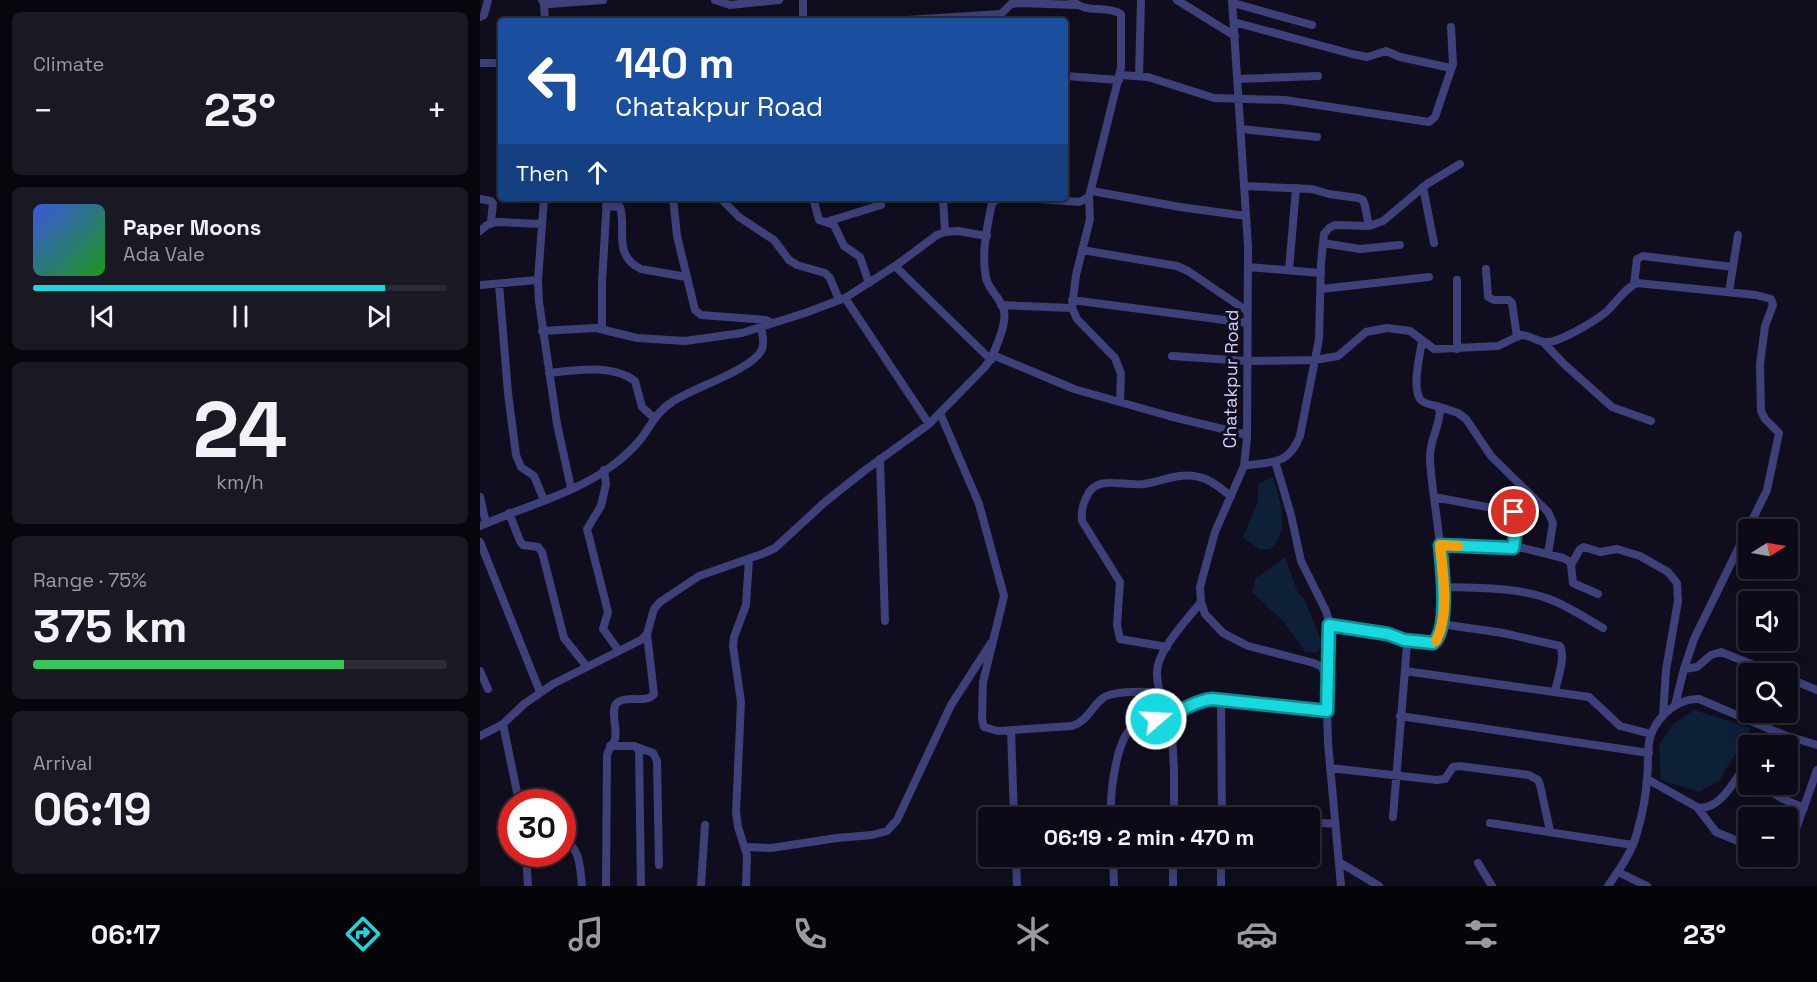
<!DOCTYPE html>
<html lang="en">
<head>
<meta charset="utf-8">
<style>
  :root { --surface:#0c0a16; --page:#1a1823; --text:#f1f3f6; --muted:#9a9aa1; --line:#2c2b35; --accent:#17d9e0 }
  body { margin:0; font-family:"Space Grotesk",sans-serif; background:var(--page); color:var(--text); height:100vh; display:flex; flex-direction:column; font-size:22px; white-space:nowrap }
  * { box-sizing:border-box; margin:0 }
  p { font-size:20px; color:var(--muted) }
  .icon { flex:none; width:33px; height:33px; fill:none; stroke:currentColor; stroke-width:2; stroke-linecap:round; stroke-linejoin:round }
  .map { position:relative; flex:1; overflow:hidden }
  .side { display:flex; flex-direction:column; gap:12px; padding:12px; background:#07060c; width:480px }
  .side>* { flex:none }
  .hud { position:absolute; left:18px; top:18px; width:570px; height:183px; border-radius:6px; box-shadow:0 3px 15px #0003,0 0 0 2px var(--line); background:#1a4fa0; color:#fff; overflow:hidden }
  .needle { width:39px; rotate:79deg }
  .controls { position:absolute; left:1258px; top:519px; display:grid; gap:12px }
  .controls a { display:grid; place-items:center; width:60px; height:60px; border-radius:6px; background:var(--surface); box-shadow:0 3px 15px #0003,0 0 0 2px var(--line); font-size:30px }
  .speed { position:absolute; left:18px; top:789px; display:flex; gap:12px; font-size:30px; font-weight:700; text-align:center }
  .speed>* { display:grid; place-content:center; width:78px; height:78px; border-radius:50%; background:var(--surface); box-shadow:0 3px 15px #0003,0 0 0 2px var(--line); line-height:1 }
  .speed .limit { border:9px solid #d22; background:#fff; color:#111 }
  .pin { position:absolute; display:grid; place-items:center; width:51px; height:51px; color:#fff; margin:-26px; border:3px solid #fff; border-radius:50%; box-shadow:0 2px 6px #0007 }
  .me { position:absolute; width:66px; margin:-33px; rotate:71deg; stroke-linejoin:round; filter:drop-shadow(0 0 4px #0008) }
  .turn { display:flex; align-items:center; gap:21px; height:126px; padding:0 18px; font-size:27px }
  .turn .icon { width:78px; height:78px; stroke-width:2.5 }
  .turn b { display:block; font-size:42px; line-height:51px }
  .then { display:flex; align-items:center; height:57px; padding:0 18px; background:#0003; gap:12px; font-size:22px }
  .big { font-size:45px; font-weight:700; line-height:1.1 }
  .side .widget { flex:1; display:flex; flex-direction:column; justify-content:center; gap:9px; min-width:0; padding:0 21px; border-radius:9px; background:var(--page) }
  .side .dial { align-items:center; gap:0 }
  .dial b { font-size:78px; line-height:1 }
  .song { display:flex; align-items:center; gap:18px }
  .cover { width:72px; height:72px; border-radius:9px; background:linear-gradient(135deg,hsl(230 70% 55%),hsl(120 70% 35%)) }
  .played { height:6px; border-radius:3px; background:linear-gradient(90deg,var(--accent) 85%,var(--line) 85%) }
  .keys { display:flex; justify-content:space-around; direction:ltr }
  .heat { display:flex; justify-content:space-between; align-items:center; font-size:33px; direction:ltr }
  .charge { height:9px; border-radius:4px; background:linear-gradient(90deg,#34c759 75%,var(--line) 0) }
  .trip { position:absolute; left:498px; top:807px; width:342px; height:60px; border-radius:6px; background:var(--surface); box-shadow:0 3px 15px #0003,0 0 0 2px var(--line); font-weight:700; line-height:60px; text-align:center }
  .tabs { display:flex; height:96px; justify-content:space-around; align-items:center; background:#050409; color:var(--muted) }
  .tabs .icon { width:42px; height:42px }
  .tabs .current { color:var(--accent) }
  .tabs b { font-size:27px; color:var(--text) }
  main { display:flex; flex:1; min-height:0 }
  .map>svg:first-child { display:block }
</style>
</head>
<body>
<main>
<section class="side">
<div class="widget"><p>Climate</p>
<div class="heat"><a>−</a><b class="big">23°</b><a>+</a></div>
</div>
<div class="widget">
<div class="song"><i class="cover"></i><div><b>Paper Moons</b><p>Ada Vale</p></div></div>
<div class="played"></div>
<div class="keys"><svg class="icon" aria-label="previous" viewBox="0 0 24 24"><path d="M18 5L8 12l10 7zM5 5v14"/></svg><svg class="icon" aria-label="pause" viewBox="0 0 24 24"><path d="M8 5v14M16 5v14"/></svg><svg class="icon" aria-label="next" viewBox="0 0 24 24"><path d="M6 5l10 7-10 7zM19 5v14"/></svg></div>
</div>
<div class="widget dial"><b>24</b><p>km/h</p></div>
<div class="widget"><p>Range · 75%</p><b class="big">375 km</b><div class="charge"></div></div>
<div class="widget"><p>Arrival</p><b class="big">06:19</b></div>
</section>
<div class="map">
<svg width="1337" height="886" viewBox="0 0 1337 886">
  <rect width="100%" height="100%" fill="#100e1e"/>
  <!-- water -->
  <path fill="#0e2038" d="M793 477C800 502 811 529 790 549H779L763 537 778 502V484Z
    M805 557 817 591 824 599 843 645 837 652 826 653 803 621 772 592 776 578Z
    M1214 710 1271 728 1239 781 1219 792 1181 780 1179 745 1193 724Z"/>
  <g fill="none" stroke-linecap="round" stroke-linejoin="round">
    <!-- minor -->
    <path stroke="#3e4079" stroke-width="8" d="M62 0 64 4H70L123 0
      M235 0 250 5 299 0
      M323 0V21
      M697 0 755 36
      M752 0 768 246 767 438 764 466 735 532 720 587 721 602 725 614 743 633 768 646 834 663 842 667 846 679 848 743 861 886
      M753 3 832 25
      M64 4 65 21
      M0 17 4 15 8 0
      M411 21 521 14 531 4 539 3 596 5
      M754 22 872 54 887 57 906 51 920 57 971 68
      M0 63H21
      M640 75 668 77 734 98 805 100 949 122 955 117 973 64 971 27
      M585 76 639 80
      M659 76 661 0
      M758 79 838 76
      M761 129 837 137
      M764 186 832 189 849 194 878 198 883 200 885 206 889 226
      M943 187 954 243
      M612 191 700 207 766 216
      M609 197 610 219 596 275 592 308 597 319 635 358 641 374 640 402
      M64 198 58 280 59 302 77 424 91 488
      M193 198 197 236 215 310 221 315 286 320 292 323
      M240 198 259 217 294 240 309 260 317 265 345 273 350 278 359 300
      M333 198 339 220 354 225 364 246 380 257 389 283
      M463 198 465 232
      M548 198 599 202 609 197 641 68V14C627 5 604 14 592 0
      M0 199 11 201 13 203 11 222
      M126 206 140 207C147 229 132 255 161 269L206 277
      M346 222 401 205
      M0 231 7 225 16 222 62 224
      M843 243 880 249 920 245
      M602 250 697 266 708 271 767 311
      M415 266 511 360
      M768 267 841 273
      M1006 269 1008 297 1014 300H1029L1032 303 1037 337
      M809 270 816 188
      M977 280V349
      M19 284 28 393 36 455 41 467 54 476 64 500
      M1154 284 1157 259 1163 256 1253 267
      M0 285 58 280
      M841 289 949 277
      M1249 292 1258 235
      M365 298 449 424
      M592 300 767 323
      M521 305 592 308
      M122 328V282L127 198
      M62 331 116 328 157 338 205 341 262 333 325 313 365 298 418 264 457 235 465 232 478 231 507 236
      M1063 342 1084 364 1132 407 1171 421
      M513 355 594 389 689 416 767 435
      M692 356 767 361 835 360 858 356 886 332 907 328 930 331 954 349 1018 346 1041 335C1051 335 1058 343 1068 342 1082 341 1115 321 1126 312 1136 303 1145 288 1157 283L1276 295 1291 299 1293 305 1285 326 1280 364 1281 411 1285 419 1299 433 1287 490 1214 639 1204 669 1195 705
      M69 373C96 370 132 364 155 381L162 407 174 418
      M957 406 978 413 986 419 1011 456 1068 512 1073 523 1068 554
      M460 413 499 504 524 596 503 682 502 719 504 727 518 731 592 726C608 721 611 707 623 698 634 690 666 692 680 692
      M400 459 405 621
      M795 461 811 515 821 561 846 611 849 621 847 674
      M764 466C792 461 808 466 820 436L839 339 841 263 844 234 849 228 855 225 889 226 903 221 947 184 980 164
      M124 470 126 484 121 506 107 529 128 612 123 629 139 651
      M0 497 6 523
      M954 497 1028 511 1037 514 1038 523 1033 548
      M29 513 40 541 43 545 58 547 62 552 84 638 107 667
      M0 526C45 506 99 493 137 462 145 456 153 448 160 440 171 426 176 412 192 402 212 388 273 370 282 349 285 342 282 333 281 326
      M0 542 60 692
      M960 545 1043 548 1083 558 1089 561 1091 565 1093 583 1118 594
      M1091 565 1100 549 1104 547 1120 552 1137 549 1160 556 1188 572 1197 583 1198 601 1186 670 1183 716
      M964 587C1000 588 1041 587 1074 601 1091 608 1107 619 1123 628
      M961 624 1023 633 1080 646C1086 657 1077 680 1075 692
      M849 625 908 634 924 640 927 645 913 817
      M924 640 953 643C980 623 949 490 950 456 950 441 959 427 960 411L957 406C952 405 943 404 940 399 932 386 940 355 942 341
      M687 647 640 639 637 625 640 582 602 521C601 512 602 506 606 498 616 473 643 487 664 484 682 481 701 472 719 477 731 479 741 489 751 496
      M1204 669 1217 667 1231 655 1241 652 1296 674
      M0 671 8 689
      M925 671 1109 697 1140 726 1171 734
      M1308 678 1337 690
      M741 700 742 818
      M691 716 694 770V818
      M920 716 1169 753
      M684 717C682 703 678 689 677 675 675 652 707 620 721 602
      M23 724 39 802
      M531 730 534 818
      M0 736 23 724 44 704 73 684 161 640 167 634 174 609 180 602 219 576 282 554 295 548 345 502 384 471 449 424 504 368C513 358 527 325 524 311 522 299 509 291 506 278 501 254 507 227 512 203L519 198
      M130 746H154L159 750 161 886
      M1285 746 1304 735
      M157 747 173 753 177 761 179 865
      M850 768 957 780 965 779 973 767 979 766 1049 775 1058 780 1060 785 1070 831
      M1261 771 1269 777
      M1167 779 1217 807C1240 813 1257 776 1269 760
      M1280 784 1301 798 1324 808
      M1217 807 1236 832 1265 844H1269
      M742 816 762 818
      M631 818C630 796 635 733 658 723 669 718 682 719 693 715 707 710 717 701 732 699L847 711
      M830 822 855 824
      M1010 823 1153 845
      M1308 837 1316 829 1337 770
      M82 840C101 846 100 870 102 886
      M265 847 291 848 357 838 392 835 407 831 417 820 471 705 511 643
      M46 854 48 886
      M536 856 537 886
      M633 856 634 886
      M859 862 899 886
      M998 863 1012 886
      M1138 872 1167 886
      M126 886 127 756C128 748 133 746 135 739 138 729 129 708 138 702 149 695 166 704 174 694L167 634
      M221 886 225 825
      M266 886 267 855 258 827 256 812 261 702 253 646 254 637 266 605 269 559
      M693 886V856
      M741 886V856
      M1128 886C1141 867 1153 851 1158 829 1163 812 1166 795 1167 778 1169 764 1166 744 1172 732 1180 714 1199 698 1219 699L1304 735 1337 745"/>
  </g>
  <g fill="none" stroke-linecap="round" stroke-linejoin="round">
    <defs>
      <path id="route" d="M676 719C697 715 712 701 732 699L847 711 849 625 908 634 924 640 953 643C970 630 962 565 960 545L1033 548 1038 518 1034 512"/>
    </defs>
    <!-- route casing -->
    <use href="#route" stroke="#0f8d92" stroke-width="15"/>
    <!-- route -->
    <use href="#route" stroke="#17d9e0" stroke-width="10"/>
    <!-- slow -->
    <path stroke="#f59e0b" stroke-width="10" d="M956 641C970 614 963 574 960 545L978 546"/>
  </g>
  <g text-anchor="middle" stroke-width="6" stroke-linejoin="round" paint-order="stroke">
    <!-- street labels -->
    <g font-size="18" fill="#d3d1fa" stroke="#100e1e">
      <text transform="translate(751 379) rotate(-89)" y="6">Chatakpur Road</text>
    </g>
  </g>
</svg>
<div class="controls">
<a><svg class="needle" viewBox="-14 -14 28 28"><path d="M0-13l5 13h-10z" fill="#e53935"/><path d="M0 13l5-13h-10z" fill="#9a9aa1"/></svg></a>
<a><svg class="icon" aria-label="sound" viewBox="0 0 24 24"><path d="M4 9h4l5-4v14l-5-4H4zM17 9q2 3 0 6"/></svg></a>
<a><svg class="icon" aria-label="search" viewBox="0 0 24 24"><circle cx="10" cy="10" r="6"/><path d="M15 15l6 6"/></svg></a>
<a>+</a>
<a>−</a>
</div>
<div class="speed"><div class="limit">30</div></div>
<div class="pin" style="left:1034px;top:512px;background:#d93025"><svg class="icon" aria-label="arrive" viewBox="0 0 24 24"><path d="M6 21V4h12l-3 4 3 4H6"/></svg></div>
<svg class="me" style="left:676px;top:719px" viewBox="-20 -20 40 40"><circle r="17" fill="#17d9e0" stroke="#fff" stroke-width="3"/><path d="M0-11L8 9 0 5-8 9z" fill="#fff"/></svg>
<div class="trip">06:19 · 2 min · 470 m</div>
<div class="hud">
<div class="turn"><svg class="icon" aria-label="left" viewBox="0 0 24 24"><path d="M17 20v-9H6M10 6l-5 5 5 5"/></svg><div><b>140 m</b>Chatakpur Road</div></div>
<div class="then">Then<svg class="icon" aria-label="ahead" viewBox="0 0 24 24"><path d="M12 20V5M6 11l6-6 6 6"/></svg></div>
</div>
</div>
</main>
<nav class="tabs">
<b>06:17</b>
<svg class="icon current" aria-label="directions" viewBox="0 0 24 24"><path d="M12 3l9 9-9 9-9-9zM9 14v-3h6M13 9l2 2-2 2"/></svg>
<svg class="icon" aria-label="music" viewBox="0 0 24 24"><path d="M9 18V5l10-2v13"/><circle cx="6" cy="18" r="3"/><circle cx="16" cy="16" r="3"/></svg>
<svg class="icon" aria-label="phone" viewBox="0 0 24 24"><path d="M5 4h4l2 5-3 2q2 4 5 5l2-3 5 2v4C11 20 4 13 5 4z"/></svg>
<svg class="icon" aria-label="climate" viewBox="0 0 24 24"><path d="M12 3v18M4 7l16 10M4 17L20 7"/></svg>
<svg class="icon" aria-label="car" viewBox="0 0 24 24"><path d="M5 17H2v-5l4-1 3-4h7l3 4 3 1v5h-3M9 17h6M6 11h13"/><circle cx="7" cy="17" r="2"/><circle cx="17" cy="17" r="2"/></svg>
<svg class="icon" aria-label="filters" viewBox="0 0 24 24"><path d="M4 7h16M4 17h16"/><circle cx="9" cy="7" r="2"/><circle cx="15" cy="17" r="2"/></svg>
<b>23°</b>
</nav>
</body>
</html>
